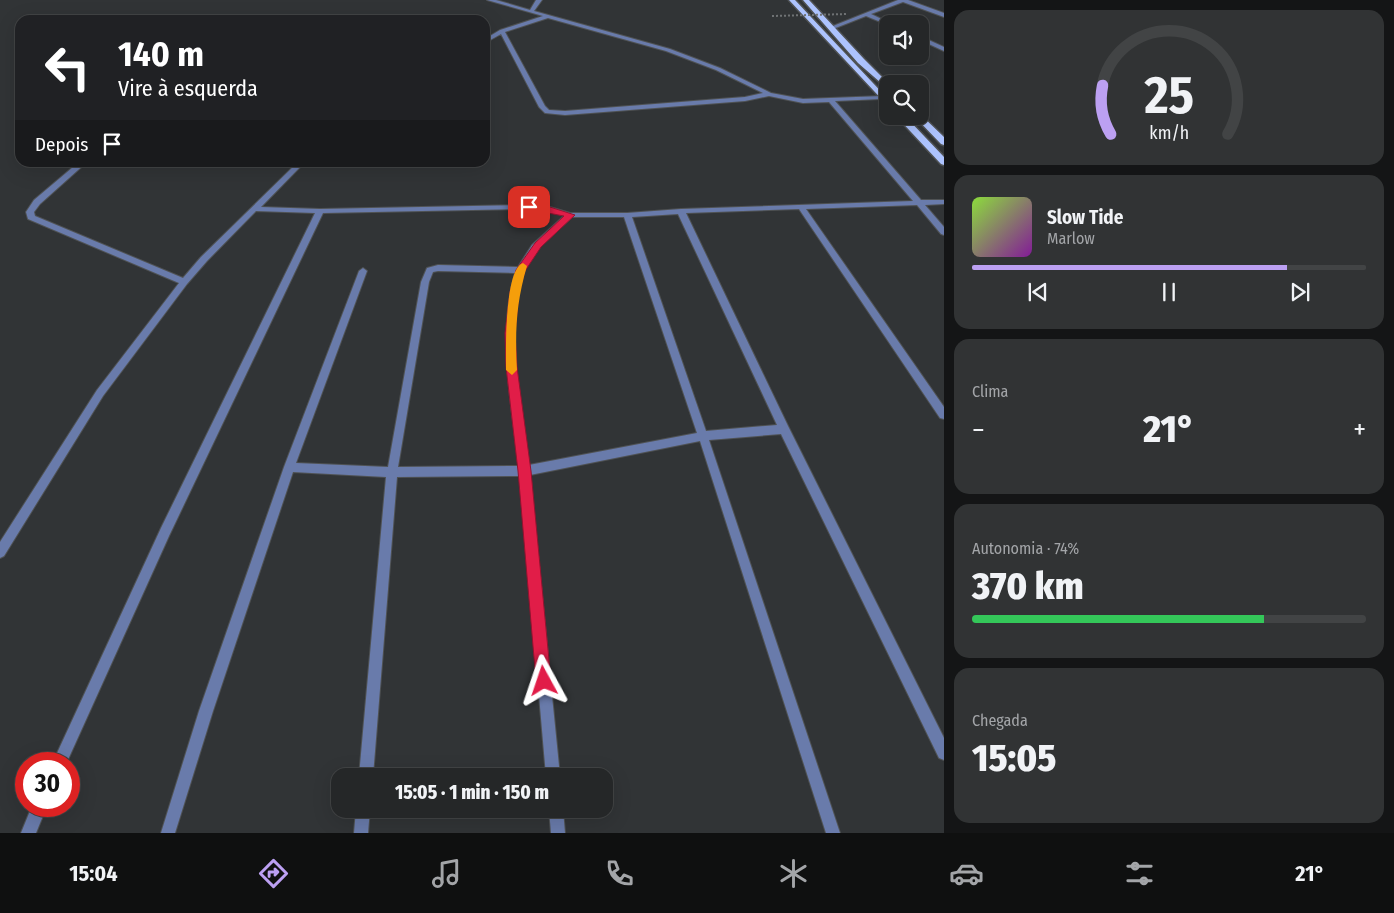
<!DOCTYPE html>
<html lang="pt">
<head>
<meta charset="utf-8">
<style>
  :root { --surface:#252728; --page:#313334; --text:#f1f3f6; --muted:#a3a5a8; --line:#424445; --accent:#bca0f2 }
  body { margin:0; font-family:"Fira Sans Condensed",sans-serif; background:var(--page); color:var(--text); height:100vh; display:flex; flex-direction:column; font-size:19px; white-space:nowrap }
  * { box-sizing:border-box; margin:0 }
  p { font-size:16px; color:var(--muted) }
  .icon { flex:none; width:28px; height:28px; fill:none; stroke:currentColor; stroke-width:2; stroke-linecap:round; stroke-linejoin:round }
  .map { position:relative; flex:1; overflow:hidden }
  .details { display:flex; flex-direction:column; gap:10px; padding:10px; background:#141516; width:450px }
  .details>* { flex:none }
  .guide { position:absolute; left:15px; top:15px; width:475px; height:152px; border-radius:15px; box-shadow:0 5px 20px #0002,0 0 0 1px var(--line); background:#202124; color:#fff; overflow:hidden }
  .buttons { position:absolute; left:879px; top:15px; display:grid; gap:10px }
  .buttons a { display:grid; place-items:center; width:50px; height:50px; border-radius:10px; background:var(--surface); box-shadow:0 5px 20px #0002,0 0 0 1px var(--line); font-size:25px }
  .speed { position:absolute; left:15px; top:752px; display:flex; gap:10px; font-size:25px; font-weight:700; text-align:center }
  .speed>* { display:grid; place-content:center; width:65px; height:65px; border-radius:50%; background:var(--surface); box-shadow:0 5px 20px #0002,0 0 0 1px var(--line); line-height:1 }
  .speed .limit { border:8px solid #d22; background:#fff; color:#111 }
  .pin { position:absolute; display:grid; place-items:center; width:42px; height:42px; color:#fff; margin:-21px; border-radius:10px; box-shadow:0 2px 8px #0006 }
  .me { position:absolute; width:55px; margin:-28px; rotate:355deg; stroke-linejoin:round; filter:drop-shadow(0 0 4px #0008) }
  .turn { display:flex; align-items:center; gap:18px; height:105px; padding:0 20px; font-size:22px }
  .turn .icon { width:65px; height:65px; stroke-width:2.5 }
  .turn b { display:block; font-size:35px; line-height:42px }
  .then { display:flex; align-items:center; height:48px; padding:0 20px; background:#0003; gap:10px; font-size:19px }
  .big { font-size:38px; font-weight:800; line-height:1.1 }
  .details .widget { flex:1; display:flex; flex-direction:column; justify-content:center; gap:8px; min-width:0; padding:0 18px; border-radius:15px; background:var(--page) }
  .details .dial { align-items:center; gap:0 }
  .dial svg { height:130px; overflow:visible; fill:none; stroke:var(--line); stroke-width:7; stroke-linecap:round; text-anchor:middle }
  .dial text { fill:var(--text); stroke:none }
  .song { display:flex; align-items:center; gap:15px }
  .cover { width:60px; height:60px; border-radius:8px; background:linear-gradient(135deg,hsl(90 70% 55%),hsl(290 70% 35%)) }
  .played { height:5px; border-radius:2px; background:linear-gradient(90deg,var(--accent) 80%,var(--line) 80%) }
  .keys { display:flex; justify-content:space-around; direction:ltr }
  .heat { display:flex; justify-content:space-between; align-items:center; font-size:28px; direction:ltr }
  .charge { height:8px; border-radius:4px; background:linear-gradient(90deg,#34c759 74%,var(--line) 0) }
  .trip { position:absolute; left:331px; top:768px; width:282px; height:50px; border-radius:15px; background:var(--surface); box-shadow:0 5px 20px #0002,0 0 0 1px var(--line); font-weight:800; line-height:50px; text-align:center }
  .tabs { display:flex; height:80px; justify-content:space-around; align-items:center; background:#0f1010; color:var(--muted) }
  .tabs .icon { width:35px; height:35px }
  .tabs .selected { color:var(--accent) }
  .tabs b { font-size:22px; color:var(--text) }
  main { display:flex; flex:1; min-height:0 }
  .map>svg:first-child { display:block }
</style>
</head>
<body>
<main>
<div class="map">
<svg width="944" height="833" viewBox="0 0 944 833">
  <rect width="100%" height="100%" fill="#313436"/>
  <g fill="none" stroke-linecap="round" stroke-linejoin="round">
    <defs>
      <path id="minor" d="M487 0H496L530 10 536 0H542L534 11 670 49 720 68 771 93 803 99 883 96 884 97 881 99 835 101 921 200H944V204L925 205 944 227V235L941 234 917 205 806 209 944 407V419L940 418 799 209 686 213 788 426 944 738V760L939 758 781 434 709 440 840 833H826L700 441 530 475 560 776H546L520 476 397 477 373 776H359L386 477 293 472 213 711 175 833H161L199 711 284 467 359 271 363 268 367 271 296 463 388 467 421 282 427 268 438 265 518 267 532 245 564 216 550 211 529 209 323 213 169 536 66 764H52L161 528 315 213 256 211 207 261 187 284 103 396 4 556 0 558V542L97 390 179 283 28 219 26 212 34 200 79 162H87L40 204 34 212 35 216 183 278 201 257 298 162H305L261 207 320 209 529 205 550 207 570 213H627L681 209 913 201 829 102 803 103 769 96 745 101 565 115 545 113 539 107 501 34 485 43V39L500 30 543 16ZM548 18 666 51 716 70 763 93 745 97 565 111 549 110 545 106 505 32ZM678 214 777 425 706 431 632 217ZM572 217H624L697 433 529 465C522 411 501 314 527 265 537 245 556 232 572 217ZM438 271 515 273C497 337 511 401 519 466L398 467 429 282 433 272Z
        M898 0H908L944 13V17L903 2 871 14 890 23 888 25 866 16 833 29 828 28Z
        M920 36 944 47V51L920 40Z
        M32 806H47L36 833H21Z
        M356 809H370L368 833H354Z
        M549 809H563L565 833H551Z"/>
      <path id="primary" d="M789 0H795L888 99V106Z
        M803 0H809L864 59 889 84 888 89 858 63Z
        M920 114 944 137V145L941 144 914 116H920Z
        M896 116H905L944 157V165L941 164Z"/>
    </defs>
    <!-- minor casing -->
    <use href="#minor" stroke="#4f5254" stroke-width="2"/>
    <!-- primary casing -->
    <use href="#primary" stroke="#4f5254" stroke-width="3"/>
    <!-- minor -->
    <use href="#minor" fill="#697bab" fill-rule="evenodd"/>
    <!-- primary -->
    <use href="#primary" fill="#adc3fe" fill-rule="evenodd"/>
    <!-- path-bridge -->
    <path stroke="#6f7274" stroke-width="2" stroke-dasharray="2 2" stroke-linecap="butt" d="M772 16 847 14"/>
  </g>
  <!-- route -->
  <path fill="#e11d48" stroke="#92132f" d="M529 204 550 207 575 215 541 247 525 271 519 292 515 333 517 367 531 471 551 681 549 686 544 688 539 686 536 681 518 471 506 367 505 333 510 292 516 270 535 243 564 216 526 209 525 207Z"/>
  <!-- slow -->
  <path fill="#f59e0b" d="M523 263 527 266C516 303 515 332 517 370L512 375 506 370C506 352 504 270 523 263Z"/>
</svg>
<div class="buttons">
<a><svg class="icon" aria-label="sound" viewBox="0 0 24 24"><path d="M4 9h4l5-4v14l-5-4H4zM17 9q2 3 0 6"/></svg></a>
<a><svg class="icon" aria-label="search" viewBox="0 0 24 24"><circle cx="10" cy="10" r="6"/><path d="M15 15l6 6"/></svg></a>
</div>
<div class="speed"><div class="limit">30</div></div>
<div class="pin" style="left:529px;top:207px;background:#d93025"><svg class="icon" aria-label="arrive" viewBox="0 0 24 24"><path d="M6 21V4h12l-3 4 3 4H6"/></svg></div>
<svg class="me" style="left:544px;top:681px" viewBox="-20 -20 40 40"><path d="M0-17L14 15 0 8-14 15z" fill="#e11d48" stroke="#fff" stroke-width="4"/></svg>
<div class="trip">15:05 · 1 min · 150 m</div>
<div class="guide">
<div class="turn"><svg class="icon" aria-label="left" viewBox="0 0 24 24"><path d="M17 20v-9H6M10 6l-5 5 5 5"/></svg><div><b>140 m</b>Vire à esquerda</div></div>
<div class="then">Depois<svg class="icon" aria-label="arrive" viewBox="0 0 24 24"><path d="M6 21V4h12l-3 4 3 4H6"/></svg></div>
</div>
</div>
<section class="details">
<div class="widget dial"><svg viewBox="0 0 100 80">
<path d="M14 69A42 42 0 1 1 86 69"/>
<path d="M14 69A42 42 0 0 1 9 39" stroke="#bca0f2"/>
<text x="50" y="56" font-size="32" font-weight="700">25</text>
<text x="50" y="72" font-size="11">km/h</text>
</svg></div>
<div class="widget">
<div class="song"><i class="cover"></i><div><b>Slow Tide</b><p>Marlow</p></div></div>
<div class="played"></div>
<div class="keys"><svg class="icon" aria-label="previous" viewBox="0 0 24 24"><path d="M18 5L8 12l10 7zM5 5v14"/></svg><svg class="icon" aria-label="pause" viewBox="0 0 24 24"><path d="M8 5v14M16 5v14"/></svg><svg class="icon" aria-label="next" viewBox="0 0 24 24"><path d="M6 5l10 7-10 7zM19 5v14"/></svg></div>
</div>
<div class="widget"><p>Clima</p>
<div class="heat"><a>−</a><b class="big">21°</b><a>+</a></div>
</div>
<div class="widget"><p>Autonomia · 74%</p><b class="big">370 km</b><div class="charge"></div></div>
<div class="widget"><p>Chegada</p><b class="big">15:05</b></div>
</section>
</main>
<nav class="tabs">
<b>15:04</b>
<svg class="icon selected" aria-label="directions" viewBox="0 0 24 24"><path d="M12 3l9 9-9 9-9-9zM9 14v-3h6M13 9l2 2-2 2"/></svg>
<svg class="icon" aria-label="music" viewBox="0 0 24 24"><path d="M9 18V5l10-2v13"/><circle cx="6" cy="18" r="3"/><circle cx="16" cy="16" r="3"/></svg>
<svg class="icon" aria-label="phone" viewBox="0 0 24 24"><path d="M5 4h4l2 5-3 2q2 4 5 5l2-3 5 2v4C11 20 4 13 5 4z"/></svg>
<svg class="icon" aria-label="climate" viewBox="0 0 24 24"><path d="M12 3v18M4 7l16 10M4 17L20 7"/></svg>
<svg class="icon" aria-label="car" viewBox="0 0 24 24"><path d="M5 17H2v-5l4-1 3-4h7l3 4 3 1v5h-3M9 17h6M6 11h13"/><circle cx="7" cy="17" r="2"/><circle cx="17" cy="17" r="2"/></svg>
<svg class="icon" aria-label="filters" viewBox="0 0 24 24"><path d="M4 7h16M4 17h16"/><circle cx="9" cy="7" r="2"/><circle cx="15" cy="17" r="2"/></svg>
<b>21°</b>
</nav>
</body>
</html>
